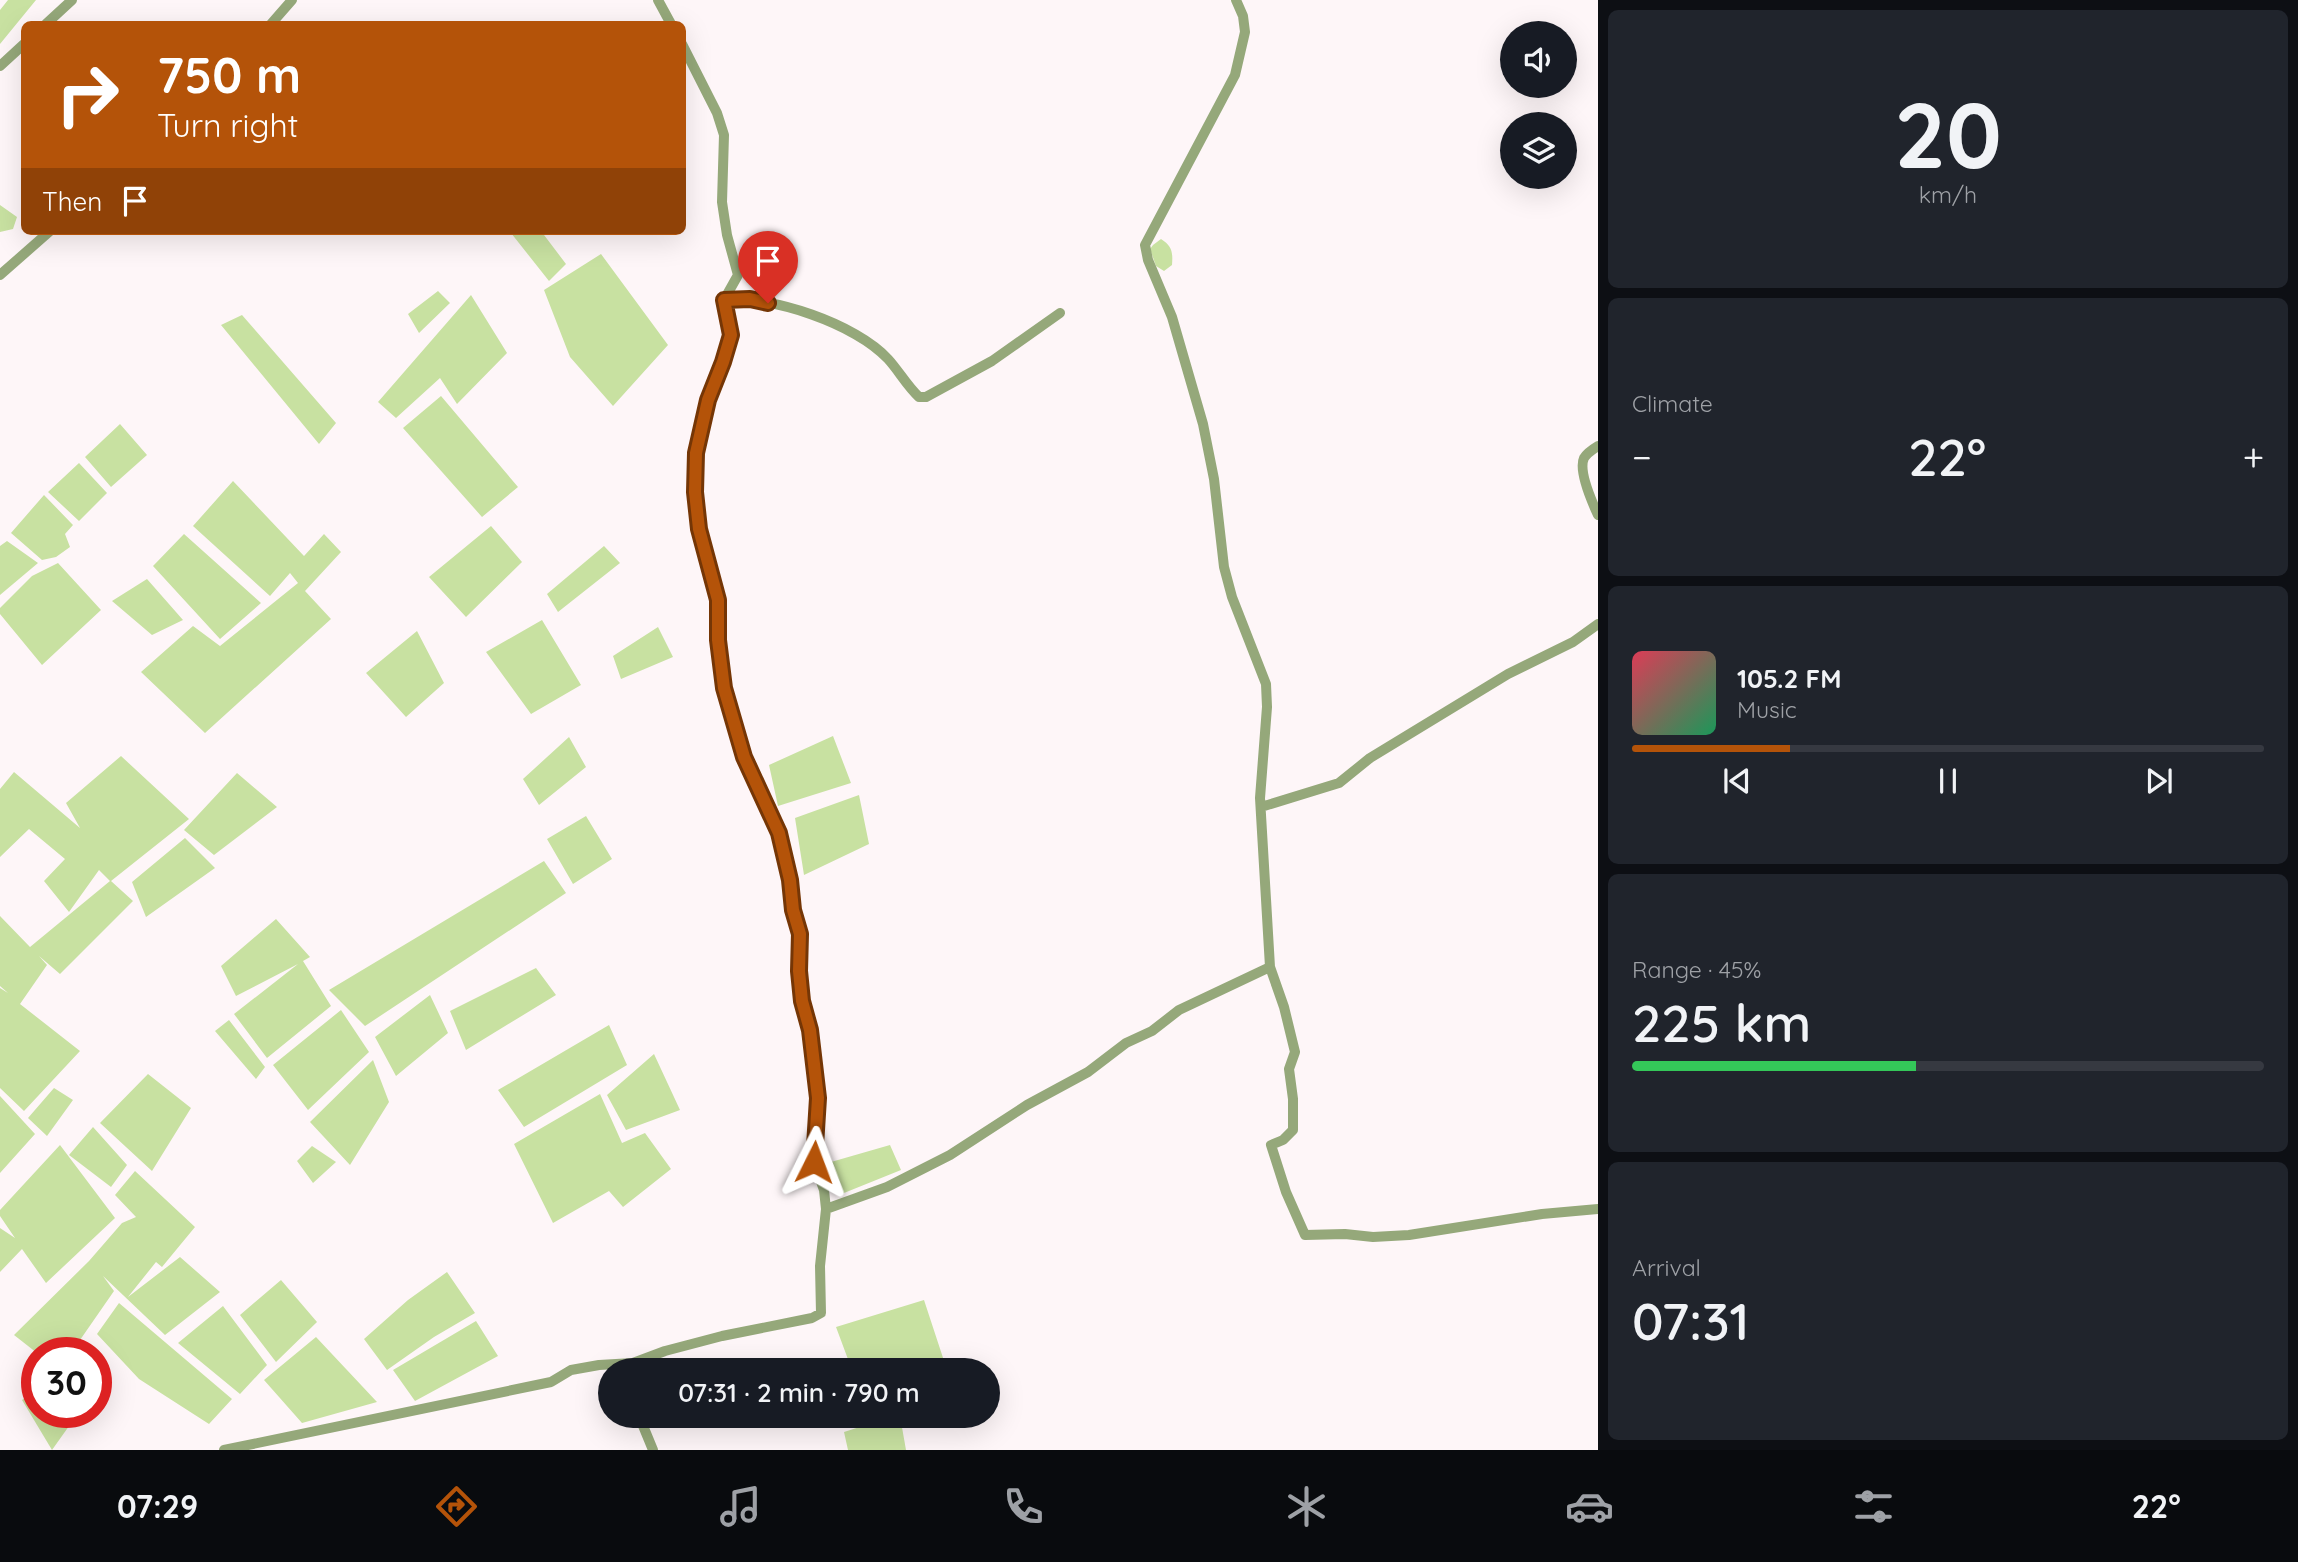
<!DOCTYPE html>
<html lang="en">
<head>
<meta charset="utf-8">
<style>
  :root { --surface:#171b24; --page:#20242c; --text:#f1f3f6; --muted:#9ea1a6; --line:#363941; --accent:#b45309 }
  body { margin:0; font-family:Quicksand,sans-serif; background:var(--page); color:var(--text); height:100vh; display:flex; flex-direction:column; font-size:26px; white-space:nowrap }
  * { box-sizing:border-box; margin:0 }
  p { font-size:23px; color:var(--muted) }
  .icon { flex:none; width:38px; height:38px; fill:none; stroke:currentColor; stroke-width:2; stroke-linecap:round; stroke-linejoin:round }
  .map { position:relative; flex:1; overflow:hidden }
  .drawer { display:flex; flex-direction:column; gap:10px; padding:10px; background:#0d0f14; width:700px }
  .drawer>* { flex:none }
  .banner { position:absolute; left:21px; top:21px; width:665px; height:214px; border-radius:10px; box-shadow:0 7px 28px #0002; background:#b45309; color:#fff; overflow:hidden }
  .fabs { position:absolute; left:1500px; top:21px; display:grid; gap:14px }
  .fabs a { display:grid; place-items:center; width:77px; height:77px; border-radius:50%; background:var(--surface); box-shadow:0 7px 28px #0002; font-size:35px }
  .speed { position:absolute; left:21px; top:1337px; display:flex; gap:14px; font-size:35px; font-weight:700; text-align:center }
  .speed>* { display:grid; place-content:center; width:91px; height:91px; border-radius:50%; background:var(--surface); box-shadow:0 7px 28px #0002; line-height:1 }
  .speed .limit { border:10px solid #d22; background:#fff; color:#111 }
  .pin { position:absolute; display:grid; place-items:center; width:60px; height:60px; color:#fff; margin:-72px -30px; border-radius:50% 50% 50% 0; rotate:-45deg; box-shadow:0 0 7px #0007 }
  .pin .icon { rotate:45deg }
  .me { position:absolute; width:77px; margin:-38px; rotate:3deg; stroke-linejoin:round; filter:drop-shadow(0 0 5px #0008) }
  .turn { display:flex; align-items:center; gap:24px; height:147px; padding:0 21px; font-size:32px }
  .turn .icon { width:91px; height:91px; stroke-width:2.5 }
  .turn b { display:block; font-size:49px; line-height:60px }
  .then { display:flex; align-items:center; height:66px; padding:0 21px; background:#0003; gap:14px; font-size:26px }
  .big { font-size:52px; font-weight:600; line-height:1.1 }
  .drawer .card { flex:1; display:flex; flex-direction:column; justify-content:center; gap:10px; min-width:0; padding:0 24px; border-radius:10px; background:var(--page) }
  .drawer .dial { align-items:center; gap:0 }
  .dial b { font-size:91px; line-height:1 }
  .song { display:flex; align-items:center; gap:21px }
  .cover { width:84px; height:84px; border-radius:10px; background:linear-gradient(135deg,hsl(350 70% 55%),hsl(150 70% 35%)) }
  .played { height:7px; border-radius:4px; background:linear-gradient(90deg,var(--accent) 25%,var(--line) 25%) }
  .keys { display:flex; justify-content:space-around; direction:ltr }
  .heat { display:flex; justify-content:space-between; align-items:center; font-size:38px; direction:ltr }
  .charge { height:10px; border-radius:5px; background:linear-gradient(90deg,#34c759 45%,var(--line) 0) }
  .trip { position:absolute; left:598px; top:1358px; width:402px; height:70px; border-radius:35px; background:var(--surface); box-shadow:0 7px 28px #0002; font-weight:600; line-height:70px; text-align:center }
  .menu { display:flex; height:112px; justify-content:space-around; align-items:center; background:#090b0e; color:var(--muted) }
  .menu .icon { width:49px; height:49px }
  .menu .on { color:var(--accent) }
  .menu b { font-size:32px; color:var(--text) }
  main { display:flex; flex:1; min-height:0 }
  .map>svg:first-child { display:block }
</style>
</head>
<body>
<main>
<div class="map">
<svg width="1598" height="1450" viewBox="0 0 1598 1450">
  <rect width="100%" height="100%" fill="#fef6f8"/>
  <!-- water -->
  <path fill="#c8e1a1" d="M8 0H36L0 44V10Z
    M0 205 17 217 13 229 0 232Z
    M512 231H541L566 264 549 281 511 233Z
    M1161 239C1172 246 1173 252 1172 265L1164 271 1156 266 1150 249 1153 245Z
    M601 254 668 345 613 406 570 357 544 290Z
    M438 291 450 303 419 333 408 314Z
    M471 295 507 353 457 404 440 378 396 418 378 402Z
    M242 315 336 423 319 444 221 325Z
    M441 396 518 487 482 517 403 428Z
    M120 424 147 455 111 487 85 457Z
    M79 463 107 493 79 521 48 492Z
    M233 481 304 556 324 534 341 552 305 591 331 619 205 733 141 672 193 626 220 646 298 583 290 573 270 596 193 526Z
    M44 495 73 525 65 534 70 547 56 557 42 560 11 533Z
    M491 526 522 562 466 617 429 577Z
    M184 534 261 603 220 639 153 566Z
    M7 541 38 563 0 595V546Z
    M604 546 620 563 558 612 547 594Z
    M58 563 101 610 42 665 0 614V608L32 576Z
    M147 579 183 620 152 635 112 601Z
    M542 620 581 685 531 714 486 652Z
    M658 627 673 657 621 679 613 656Z
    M417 631 444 683 406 717 366 673Z
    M833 736 851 783 778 806 769 765Z
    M569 737 586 767 539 805 523 779Z
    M121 756 189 819 111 881 133 901 60 974 39 956 47 965 20 1004 80 1051 24 1111 0 1088V988L8 993 0 986V916L30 947 110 881 99 870 69 912 44 881 65 859 29 829 0 857V789L14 772 80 828 66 803Z
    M237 773 277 807 214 855 184 830Z
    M859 795 869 844 804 875 795 818Z
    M586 816 612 859 573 884 547 839Z
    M185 838 215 868 146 917 132 882Z
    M544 861 566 893 365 1026 329 990Z
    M276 919 310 957 303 961 331 1006 267 1058 234 1014 298 964 236 996 221 966Z
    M536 968 556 995 466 1050 450 1011Z
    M430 995 448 1033 396 1076 375 1037Z
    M341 1010 369 1052 308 1110 273 1065Z
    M229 1020 265 1067 256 1079 215 1031Z
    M609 1025 627 1065 524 1127 498 1090Z
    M654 1054 680 1110 626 1130 607 1095Z
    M373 1060 389 1102 350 1165 310 1122Z
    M148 1074 191 1108 152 1171 100 1123Z
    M54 1088 73 1100 47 1136 28 1118Z
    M600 1094 622 1143 645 1133 671 1169 623 1207 609 1191 553 1223 514 1144Z
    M0 1096 35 1134 0 1173Z
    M93 1127 127 1165 111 1187 69 1155Z
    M60 1145 115 1218 46 1283 22 1249 0 1272V1228L15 1238 0 1216V1210Z
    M890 1145 901 1170 839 1195 831 1162Z
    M312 1146 336 1162 313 1183 297 1161Z
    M135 1171 195 1227 162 1267 156 1262 128 1297 180 1257 220 1292 165 1335 103 1276 114 1291 71 1353H37L14 1335 89 1261 122 1223 136 1217 115 1195Z
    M447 1272 475 1313 434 1337 387 1370 364 1339 408 1300Z
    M281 1280 317 1322 276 1362 240 1315Z
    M924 1300 947 1370H852L836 1327Z
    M119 1303 232 1399 209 1424 139 1379 97 1334Z
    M223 1306 267 1365 240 1394 178 1343Z
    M476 1321 498 1356 415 1401 393 1370Z
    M316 1337 377 1402 302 1423 264 1380Z
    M37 1388V1412H79L52 1450 22 1400Z
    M894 1416H900L906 1450H848L844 1432Z"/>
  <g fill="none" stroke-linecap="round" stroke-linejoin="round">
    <!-- minor -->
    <path stroke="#95a87a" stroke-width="10" d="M658 0 671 24
      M1236 0 1243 16 1245 32 1235 75 1145 245 1148 260 1172 317 1203 424 1214 479 1224 567 1232 597 1266 684 1267 707 1260 798 1270 967 1284 1007 1295 1052 1289 1069 1293 1099V1130L1283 1140 1271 1145 1286 1192 1305 1235 1345 1234 1373 1237 1409 1235 1542 1214 1598 1209
      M46 24 72 0
      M271 24 292 0
      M0 66 24 44
      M0 275 50 231
      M724 300C771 295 856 324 888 359 899 371 907 386 919 397H926L992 361 1060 313
      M1598 446C1593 449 1587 453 1584 458 1578 471 1592 502 1598 515
      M1261 807 1339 783 1370 758 1508 674 1573 642 1598 624
      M826 1209 887 1187 950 1155 1027 1105 1088 1072 1126 1043 1152 1031 1179 1010 1270 967
      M639 1416 653 1450
      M224 1450 551 1382 571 1370 599 1365 633 1363 665 1351 722 1336 812 1318 821 1313 820 1266 826 1209 824 1190 814 1162 818 1098 810 1030 802 1001 799 971 800 934 779 833 744 757 725 688 718 640V599L699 529 695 492 696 453 708 400 723 362 731 335 724 300 738 275 727 235 722 202 724 135 717 113 682 44"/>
  </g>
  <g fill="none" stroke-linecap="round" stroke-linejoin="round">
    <defs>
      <path id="route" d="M768 303 750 299 724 300 731 335 723 362 708 400 696 453 695 492 699 529 718 600V640L724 688 744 757 779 833 790 880 793 910 800 934 799 971 802 1001 810 1030 818 1098 814 1162"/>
    </defs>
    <!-- route casing -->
    <use href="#route" stroke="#753606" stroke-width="18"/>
    <!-- route -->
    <use href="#route" stroke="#b45309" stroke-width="12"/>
  </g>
</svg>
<div class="fabs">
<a><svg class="icon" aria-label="sound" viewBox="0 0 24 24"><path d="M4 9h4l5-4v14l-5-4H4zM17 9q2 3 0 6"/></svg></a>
<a><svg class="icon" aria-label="layers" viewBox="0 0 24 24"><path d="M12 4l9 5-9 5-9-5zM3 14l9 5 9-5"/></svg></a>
</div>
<div class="speed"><div class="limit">30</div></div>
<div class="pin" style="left:768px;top:303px;background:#d93025"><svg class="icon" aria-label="arrive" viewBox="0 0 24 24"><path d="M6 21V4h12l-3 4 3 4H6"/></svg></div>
<svg class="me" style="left:814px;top:1162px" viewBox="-20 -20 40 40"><path d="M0-17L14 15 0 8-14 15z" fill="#b45309" stroke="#fff" stroke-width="4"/></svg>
<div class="trip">07:31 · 2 min · 790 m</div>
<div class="banner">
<div class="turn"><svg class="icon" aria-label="right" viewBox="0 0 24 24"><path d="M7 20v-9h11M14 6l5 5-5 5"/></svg><div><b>750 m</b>Turn right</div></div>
<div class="then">Then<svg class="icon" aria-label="arrive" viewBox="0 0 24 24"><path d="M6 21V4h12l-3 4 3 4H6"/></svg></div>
</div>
</div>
<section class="drawer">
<div class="card dial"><b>20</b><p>km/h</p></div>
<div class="card"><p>Climate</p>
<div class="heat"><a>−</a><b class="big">22°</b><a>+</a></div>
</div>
<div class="card">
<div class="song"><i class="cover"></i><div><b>105.2 FM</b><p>Music</p></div></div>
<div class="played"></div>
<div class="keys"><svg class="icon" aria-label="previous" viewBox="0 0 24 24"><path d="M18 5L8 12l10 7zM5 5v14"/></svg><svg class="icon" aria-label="pause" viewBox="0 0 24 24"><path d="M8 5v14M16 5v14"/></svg><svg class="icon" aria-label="next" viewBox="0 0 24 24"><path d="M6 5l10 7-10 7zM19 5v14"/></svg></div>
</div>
<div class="card"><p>Range · 45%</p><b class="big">225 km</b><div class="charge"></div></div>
<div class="card"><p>Arrival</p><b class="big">07:31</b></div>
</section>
</main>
<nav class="menu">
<b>07:29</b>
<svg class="icon on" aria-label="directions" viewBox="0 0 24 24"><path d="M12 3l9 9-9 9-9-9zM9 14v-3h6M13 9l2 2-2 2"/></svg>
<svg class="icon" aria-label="music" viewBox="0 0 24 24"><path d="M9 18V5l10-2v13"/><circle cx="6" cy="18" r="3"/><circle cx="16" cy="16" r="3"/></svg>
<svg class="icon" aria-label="phone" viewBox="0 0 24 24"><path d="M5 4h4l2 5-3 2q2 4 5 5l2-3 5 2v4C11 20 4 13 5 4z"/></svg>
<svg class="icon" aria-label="climate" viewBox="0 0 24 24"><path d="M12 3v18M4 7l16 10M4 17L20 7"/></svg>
<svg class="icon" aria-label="car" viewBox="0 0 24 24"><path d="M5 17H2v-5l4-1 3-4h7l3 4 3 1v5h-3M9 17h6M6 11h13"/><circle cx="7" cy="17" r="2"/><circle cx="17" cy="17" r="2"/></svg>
<svg class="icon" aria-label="filters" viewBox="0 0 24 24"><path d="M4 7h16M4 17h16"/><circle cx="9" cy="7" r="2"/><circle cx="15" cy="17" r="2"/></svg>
<b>22°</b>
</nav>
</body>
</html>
